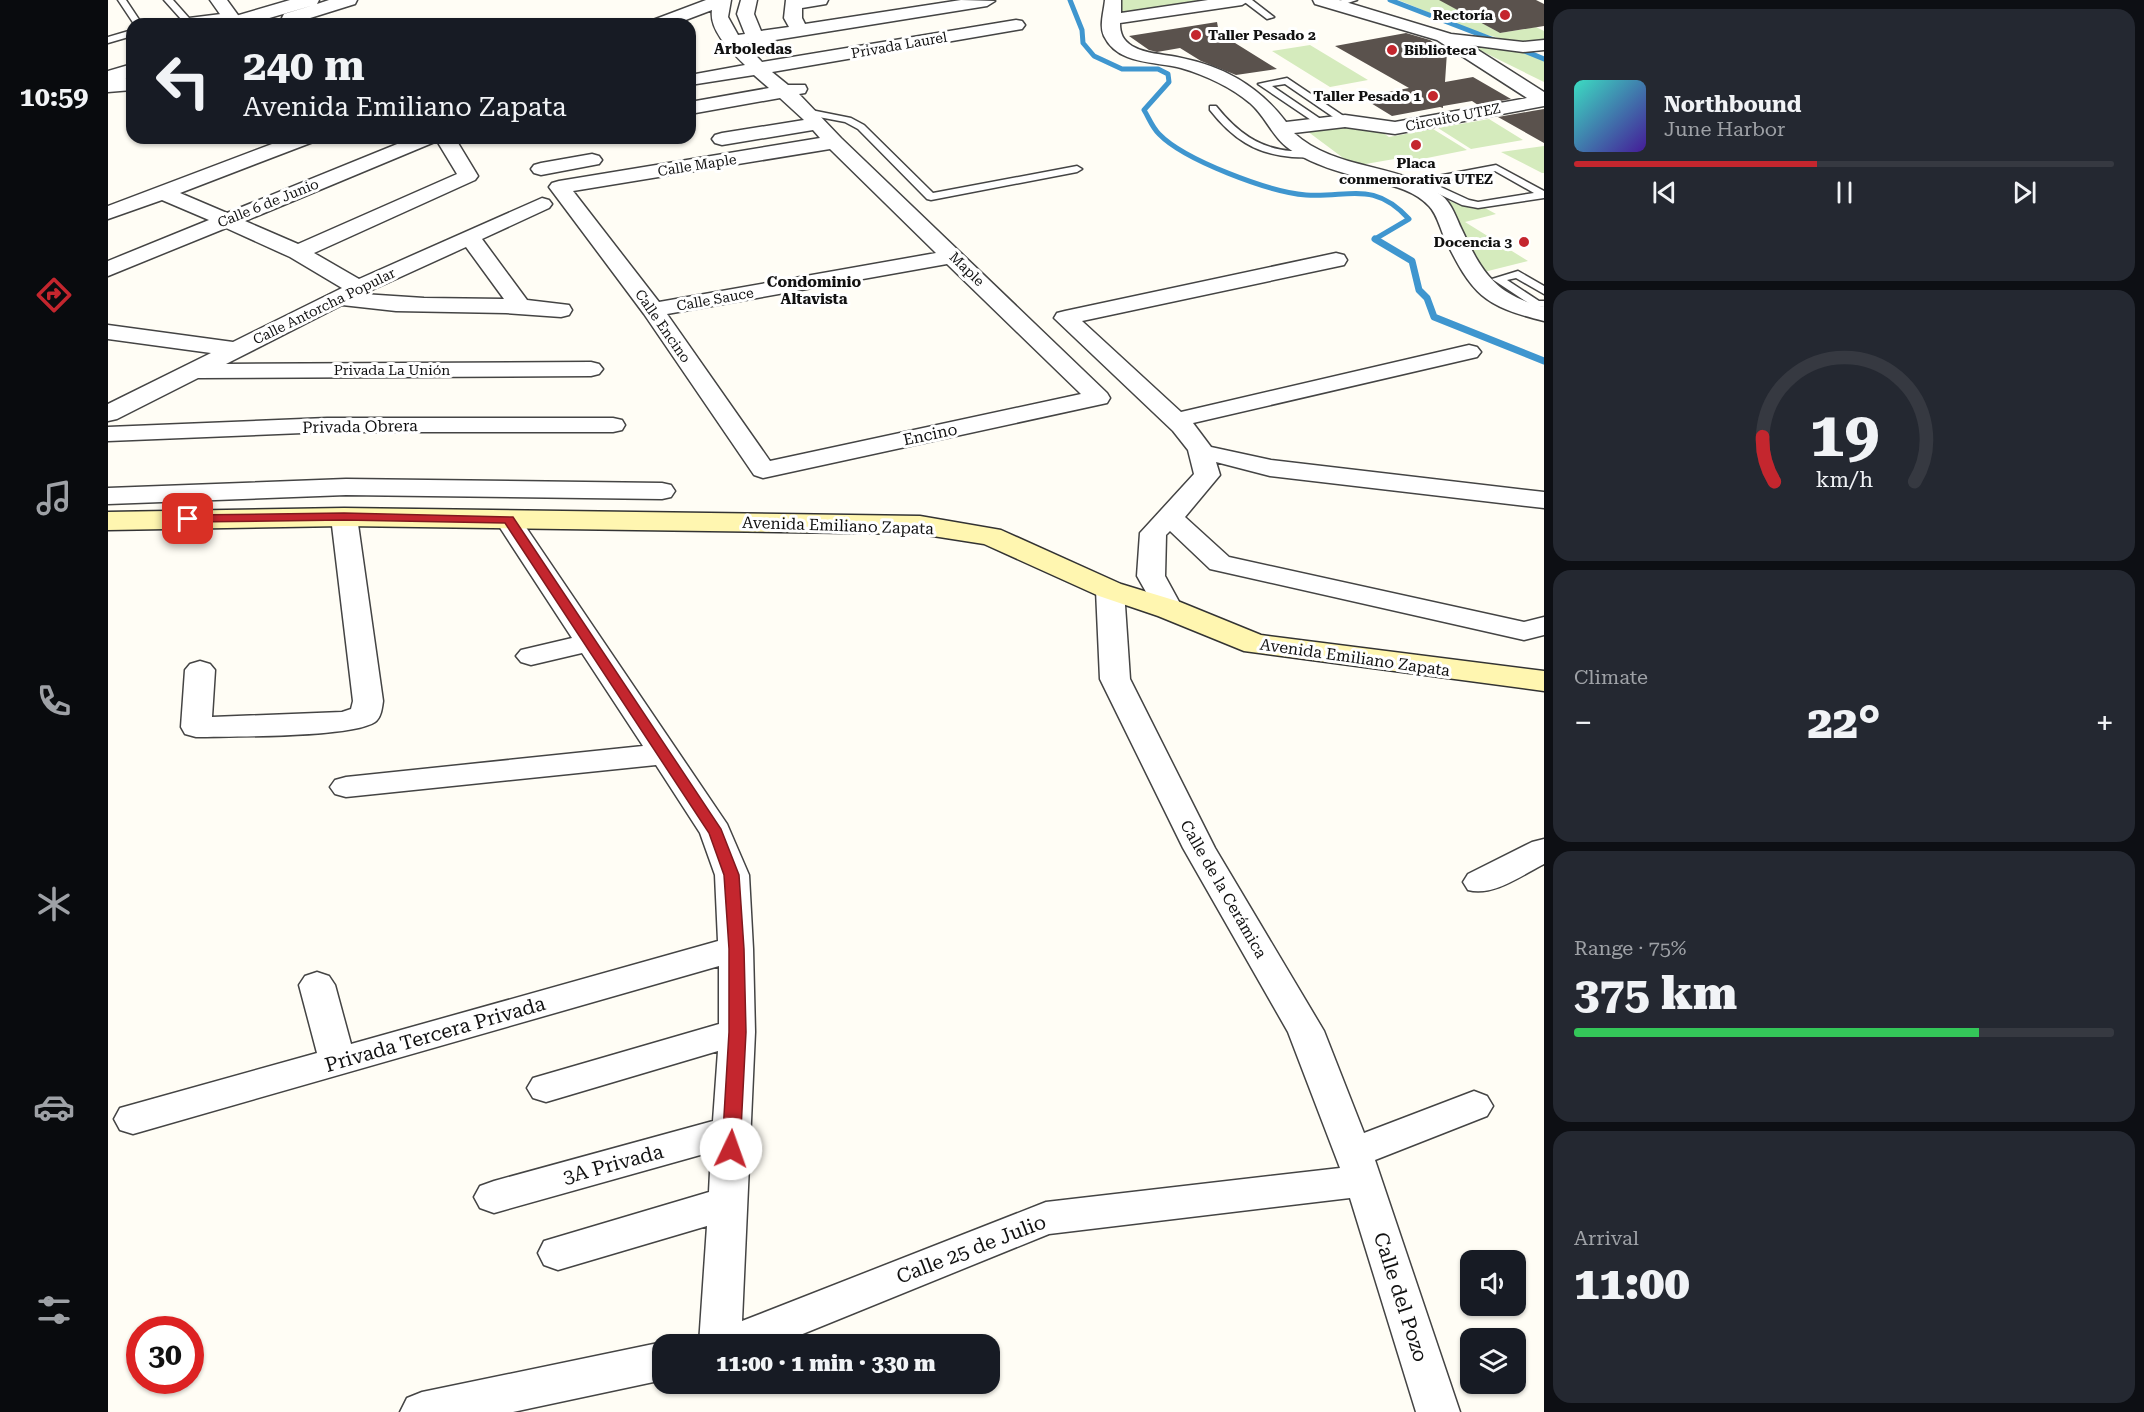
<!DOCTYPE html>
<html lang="en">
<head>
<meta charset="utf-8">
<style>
  :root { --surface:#171b24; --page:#242831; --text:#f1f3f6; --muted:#9ea1a6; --line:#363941; --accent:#c4262e }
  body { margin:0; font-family:"Roboto Serif",serif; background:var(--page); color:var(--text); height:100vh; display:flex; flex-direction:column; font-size:22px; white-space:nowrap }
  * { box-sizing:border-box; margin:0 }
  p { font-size:20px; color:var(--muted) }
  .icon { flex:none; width:33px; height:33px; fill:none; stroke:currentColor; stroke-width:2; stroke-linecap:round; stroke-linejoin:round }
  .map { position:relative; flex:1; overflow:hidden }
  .sheet { display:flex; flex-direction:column; gap:9px; padding:9px; background:#0d0f14; width:600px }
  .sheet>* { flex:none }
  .guide { position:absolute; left:18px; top:18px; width:570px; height:126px; border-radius:18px; box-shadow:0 2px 4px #0004; background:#171b24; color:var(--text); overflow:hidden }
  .tools { position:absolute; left:1352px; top:1250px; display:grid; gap:12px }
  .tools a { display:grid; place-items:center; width:66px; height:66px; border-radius:12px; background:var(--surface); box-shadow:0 2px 4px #0004; font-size:30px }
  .speed { position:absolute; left:18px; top:1316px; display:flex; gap:12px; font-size:30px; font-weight:700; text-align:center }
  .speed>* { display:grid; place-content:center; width:78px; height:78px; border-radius:50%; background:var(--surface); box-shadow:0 2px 4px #0004; line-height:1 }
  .speed .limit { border:9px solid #d22; background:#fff; color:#111 }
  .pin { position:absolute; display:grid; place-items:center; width:51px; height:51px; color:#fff; margin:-26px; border-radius:12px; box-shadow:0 3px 9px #0006 }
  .me { position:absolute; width:66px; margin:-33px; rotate:3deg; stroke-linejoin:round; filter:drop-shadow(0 0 4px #0008) }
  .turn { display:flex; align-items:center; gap:21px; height:126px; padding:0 18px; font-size:27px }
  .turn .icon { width:78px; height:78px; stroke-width:2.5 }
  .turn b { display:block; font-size:42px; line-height:51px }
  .big { font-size:45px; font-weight:800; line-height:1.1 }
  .sheet .card { flex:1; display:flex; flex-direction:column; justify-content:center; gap:9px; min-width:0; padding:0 21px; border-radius:18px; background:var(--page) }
  .sheet .dial { align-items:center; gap:0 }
  .dial svg { height:156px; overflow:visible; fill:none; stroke:var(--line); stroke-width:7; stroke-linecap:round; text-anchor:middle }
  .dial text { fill:var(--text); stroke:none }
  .song { display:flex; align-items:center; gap:18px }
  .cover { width:72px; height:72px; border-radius:9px; background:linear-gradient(135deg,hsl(170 70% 55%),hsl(260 70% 35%)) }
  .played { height:6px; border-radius:3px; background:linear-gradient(90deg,var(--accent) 45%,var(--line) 45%) }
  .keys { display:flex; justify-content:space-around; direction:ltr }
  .heat { display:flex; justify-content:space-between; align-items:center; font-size:33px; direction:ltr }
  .charge { height:9px; border-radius:4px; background:linear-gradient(90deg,#34c759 75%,var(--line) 0) }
  .trip { position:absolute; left:544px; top:1334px; width:348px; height:60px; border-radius:18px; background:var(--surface); box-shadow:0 2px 4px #0004; font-weight:800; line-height:60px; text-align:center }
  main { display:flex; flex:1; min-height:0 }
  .tab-bar { display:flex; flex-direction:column; width:108px; justify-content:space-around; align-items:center; background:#090b0e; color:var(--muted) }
  .tab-bar .icon { width:42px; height:42px }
  .tab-bar .selected { color:var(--accent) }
  .tab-bar b { font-size:27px; color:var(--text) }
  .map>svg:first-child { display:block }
</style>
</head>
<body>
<main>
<nav class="tab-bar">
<b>10:59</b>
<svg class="icon selected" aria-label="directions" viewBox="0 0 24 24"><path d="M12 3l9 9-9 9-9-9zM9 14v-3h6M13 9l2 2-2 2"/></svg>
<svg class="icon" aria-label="music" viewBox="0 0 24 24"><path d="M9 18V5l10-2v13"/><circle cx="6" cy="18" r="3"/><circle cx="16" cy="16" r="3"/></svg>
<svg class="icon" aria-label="phone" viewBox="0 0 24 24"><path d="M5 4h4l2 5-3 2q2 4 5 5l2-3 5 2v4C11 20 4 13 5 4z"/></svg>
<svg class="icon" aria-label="climate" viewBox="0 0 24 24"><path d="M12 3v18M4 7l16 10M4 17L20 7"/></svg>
<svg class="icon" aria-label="car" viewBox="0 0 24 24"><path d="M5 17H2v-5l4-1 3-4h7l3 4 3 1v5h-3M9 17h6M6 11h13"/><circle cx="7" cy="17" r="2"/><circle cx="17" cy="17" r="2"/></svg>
<svg class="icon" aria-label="filters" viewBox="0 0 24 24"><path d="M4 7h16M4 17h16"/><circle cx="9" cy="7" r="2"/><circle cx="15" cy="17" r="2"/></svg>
</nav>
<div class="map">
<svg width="1436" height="1412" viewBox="0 0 1436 1412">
  <rect width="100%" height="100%" fill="#fffdf5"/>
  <!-- green -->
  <path fill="#d5ebbd" d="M1012 0H1105L1021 13 1011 11Z
    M1290 0H1348L1336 2 1392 33 1428 27 1436 31V42C1386 46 1337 18 1290 0Z
    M1357 43 1411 50 1436 61V82Z
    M1202 45 1260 80 1222 87 1164 51Z
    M1381 119 1415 140 1363 149 1330 128Z
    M1221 125 1268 128 1281 137 1325 129 1359 150 1299 162 1292 158 1246 166 1199 131Z
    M1436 146V173H1434L1393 152Z
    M1341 201 1366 209 1377 208 1388 214 1357 222 1420 261 1368 274 1332 202Z"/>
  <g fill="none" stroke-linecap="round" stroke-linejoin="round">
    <!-- stream-far1 -->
    <path stroke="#3f96cf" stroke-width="5" d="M962 0 974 30 975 43 986 56 1014 69H1050L1060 74 1061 82 1036 110C1041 118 1044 127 1051 134 1076 160 1161 192 1198 195 1241 198 1265 180 1301 219L1267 239 1269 240
      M1282 0 1386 40
      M1414 50 1436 59"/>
    <!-- stream -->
    <path stroke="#3f96cf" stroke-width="7" d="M1267 239 1304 261 1311 290 1319 298 1326 317 1436 361"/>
  </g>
  <!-- building -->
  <path fill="#5a524d" d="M1331 0H1428L1436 4V26L1392 33Z
    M1109 22 1111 33 1169 69 1128 75 1093 61 1072 48 1049 52 1041 50 1021 36Z
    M1298 33 1322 40 1339 52 1337 82 1365 77 1403 99 1370 105 1364 101 1335 106V108L1332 107 1284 116 1253 97 1301 88 1227 46Z
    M1436 109V143L1390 117 1424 111Z"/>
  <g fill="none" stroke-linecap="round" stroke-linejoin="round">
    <defs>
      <path id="service" d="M10 0H18L34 24H26Z
        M56 0H65L81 18 121 13 125 16 121 19 78 24H53L73 19Z
        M1134 0H1144L1166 17 1159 19Z
        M1234 0H1249L1227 7 1223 4Z
        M24 30V36L0 43V37Z
        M1179 78 1240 119V123H1234L1177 84 1164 86 1217 122 1209 124 1150 84Z
        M1102 106H1108C1129 132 1150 148 1183 151 1192 151 1204 149 1211 154 1204 159 1193 157 1184 157 1147 154 1124 138 1102 110Z
        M698 109 743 118 756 125 825 193 969 166 974 169 969 172 823 200 819 199 750 129 737 122 695 114 693 112Z
        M1388 165 1436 191V198L1370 208 1354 205 1312 185 1295 184 1290 181 1295 178 1314 179ZM1387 171 1426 193 1370 202 1361 200 1324 183Z
        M1410 271 1436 286V294L1408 278 1399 280 1431 301H1436V307L1425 306 1384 279Z"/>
      <path id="minor" d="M102 0H119L135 22 133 24H119Z
        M598 0H623L620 17 630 35 637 34 629 14 633 0H649L646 14 653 31 681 27 676 18 678 0H720L718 4 694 8V18L697 24 853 0 887 1 879 6 661 41 669 50 666 54C655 57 651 51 644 43L637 44 654 62 908 20 914 21 917 25 914 29 908 30 664 72 680 85H697L699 89 697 93 691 94 733 138 999 393 1002 398 999 403 655 478 646 475 536 314 441 187 444 183 451 181 712 138 705 130 614 145 607 143 604 139 607 135 614 133 696 120 672 98 582 114V102L661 88 646 75 582 85V75L637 65C623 51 601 31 604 10L567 24H542L545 20ZM722 149 828 253 551 302 465 191ZM839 264 973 394 662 461 559 314Z
        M997 0H1013V13L1100 0H1142L1134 5 1012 23C1012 34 1015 40 1024 46 1038 54 1054 54 1069 57 1115 66 1150 85 1178 122L1237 115 1287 122 1419 98 1329 40 1207 4 1205 0H1231L1343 34 1415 42 1436 40V50L1415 52 1362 45 1436 92V106L1287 134 1237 127 1186 133C1227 171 1294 163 1333 195 1344 203 1348 218 1354 230 1374 273 1388 295 1436 307V321C1375 306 1364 294 1337 239 1332 228 1329 214 1321 206 1305 188 1276 184 1254 178 1231 172 1207 165 1186 152 1165 140 1160 119 1142 103 1123 87 1097 75 1073 68 1046 61 1010 65 996 36 991 26 996 11 997 0Z
        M24 78V90L0 92V80Z
        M180 138H208L205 142 72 193 119 213 304 138H347L370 176 367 180 206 253 251 279 434 198 441 200 444 204 441 208 374 239 419 300 461 305 464 310 461 315 453 317 398 313 288 311 234 305 118 364 483 362 491 364 495 369 491 374 483 376 90 378 9 419 0 421V404L103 353 0 339V325L125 342 234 288 182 257 118 228 0 276V261L101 220 54 200 0 219V206ZM329 141 349 174 190 244 137 221ZM358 247 396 299 316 298 255 294Z
        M484 154 491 156 494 160 491 164 433 175 426 173 423 169 426 165 433 163Z
        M1228 253 1236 255 1239 260 1236 265 974 321 1073 412 1361 345 1369 347 1373 352 1369 357 1085 423 1103 447 1163 460 1436 492V508L1162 476 1108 462 1112 475 1077 517 1121 557 1416 622 1436 617V635L1416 640 1102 569 1062 531 1058 535 1057 576 1075 609 1071 615 1061 617 1051 615 1029 576 1032 533 1086 474 1080 450 1065 431 946 318 949 313 957 311Z
        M219 418H505L514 420 517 425 514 430 505 432H219L0 441V427Z
        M238 479 554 483 563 485 567 491 563 497 554 499 238 495 0 504V488Z
        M236 509 245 511 249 517 275 701C274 708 273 718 267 722 243 738 123 736 88 737L77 734 73 727 77 670 82 664 92 661 102 664 107 670 104 717 234 712 243 709 245 701 223 517 227 511Z
        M400 512 409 514 619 824 641 875 645 949 647 1032 634 1321 938 1202 1232 1168 1180 1032 1075 848 992 679 988 590 992 584 1002 582 1012 584 1016 590 1022 679 1107 848 1216 1031 1256 1133 1366 1091 1379 1096 1385 1106 1379 1116 1267 1160 1352 1412H1308L1242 1198 941 1234 670 1344H591L599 1226 450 1270 436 1265 430 1253 436 1241 601 1192 603 1152 386 1213 372 1208 366 1197 372 1186 386 1181 605 1121 610 1051 438 1102 425 1098 419 1088 425 1078 611 1024V966L25 1134 12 1130 6 1119 12 1108 209 1053 191 985 197 976 209 972 221 976 227 985 243 1044 610 941 607 875 592 833 548 765 238 797 227 794 222 787 227 780 238 777 535 746 474 653 423 665 413 662 408 656 413 650 464 638 387 520 391 514Z
        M1436 839V864C1414 875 1385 897 1360 890L1355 882 1360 874 1424 842Z
        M555 1342 560 1344H555V1380L405 1412H292L299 1398 314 1392Z"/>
      <path id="tertiary" d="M182 0H211L209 4 221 0H249L247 4 183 24 176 22 174 18 176 14 206 5 141 24H112L114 20Z
        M24 64V77L0 84V71Z"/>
      <path id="secondary" d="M236 508 812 516 893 530 1013 584 1072 602 1153 635 1436 671V691L1136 651 1050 616 991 596 876 544 812 534 236 526 0 530V512Z"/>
    </defs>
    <!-- service casing -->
    <use href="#service" stroke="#444" stroke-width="3"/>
    <!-- minor casing -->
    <use href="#minor" stroke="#444" stroke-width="3"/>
    <!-- tertiary casing -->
    <use href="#tertiary" stroke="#444" stroke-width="3"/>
    <!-- secondary casing -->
    <use href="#secondary" stroke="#333" stroke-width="3"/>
    <!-- service -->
    <use href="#service" fill="#fff" fill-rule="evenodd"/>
    <!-- minor -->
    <use href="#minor" fill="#fff" fill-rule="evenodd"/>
    <!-- tertiary -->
    <use href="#tertiary" fill="#fff" fill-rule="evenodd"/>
    <!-- secondary -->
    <use href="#secondary" fill="#fff6b0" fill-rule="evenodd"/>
  </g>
  <!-- route -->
  <path fill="#c4262e" stroke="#7f191e" stroke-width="1.5" d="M236 513 405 517 613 829 631 875 636 949 638 1032 632 1149 629 1154 623 1156 617 1154 614 1149 621 1032V949L616 875 601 833 397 523 236 520 80 522 74 519 80 515Z"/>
  <!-- markers -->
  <g fill="#c4262e" stroke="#fff" stroke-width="2">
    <circle cx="1397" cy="15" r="6"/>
    <circle cx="1088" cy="35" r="6"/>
    <circle cx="1284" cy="50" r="6"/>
    <circle cx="1325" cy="96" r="6"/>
    <circle cx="1308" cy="145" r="6"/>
    <circle cx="1416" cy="242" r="6"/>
  </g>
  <g text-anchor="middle" stroke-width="6" stroke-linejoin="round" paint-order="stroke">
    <!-- far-poi labels -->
    <g font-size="14" font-weight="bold" fill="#111" stroke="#fff" text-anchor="end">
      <text x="1385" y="20">Rectoría</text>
      <text x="1100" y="40" text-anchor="start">Taller Pesado 2</text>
      <text x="1296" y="55" text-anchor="start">Biblioteca</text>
      <text x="1313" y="101">Taller Pesado 1</text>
      <text x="1308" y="168" text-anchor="middle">Placa<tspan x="1308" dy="16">conmemorativa UTEZ</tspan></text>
      <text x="1404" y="247">Docencia 3</text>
    </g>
    <!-- far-street labels -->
    <g font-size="14" fill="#111" stroke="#fff">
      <text transform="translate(791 45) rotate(-10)" y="5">Privada Laurel</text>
      <text transform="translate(1345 117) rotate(-11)" y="5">Circuito UTEZ</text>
      <text transform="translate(589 165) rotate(-9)" y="5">Calle Maple</text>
      <text transform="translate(160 203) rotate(-22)" y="5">Calle 6 de Junio</text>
      <text transform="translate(859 269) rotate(44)" y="5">Maple</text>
      <text transform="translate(607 299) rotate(-10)" y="5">Calle Sauce</text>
      <text transform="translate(216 306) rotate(-26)" y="5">Calle Antorcha Popular</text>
      <text transform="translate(555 326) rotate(55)" y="5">Calle Encino</text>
      <text x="284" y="375">Privada La Unión</text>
    </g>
    <!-- far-neighbourhood labels -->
    <g font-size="15" font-weight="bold" fill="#111" stroke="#fff">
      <text x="645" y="54">Arboledas</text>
      <text x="706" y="287">Condominio<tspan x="706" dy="17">Altavista</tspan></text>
    </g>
    <!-- street labels -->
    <g font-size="16" fill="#111" stroke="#fff">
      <text transform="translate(252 426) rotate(-1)" y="6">Privada Obrera</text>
      <text transform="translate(822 434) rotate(-12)" y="6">Encino</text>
      <text transform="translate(730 525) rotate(2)" y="6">Avenida Emiliano Zapata</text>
      <text transform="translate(1247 657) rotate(8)" y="6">Avenida Emiliano Zapata</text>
      <text transform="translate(1116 889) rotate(60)" y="6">Calle de la Cerámica</text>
    </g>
    <!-- near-street labels -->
    <g font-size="20" fill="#111" stroke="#fff">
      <text transform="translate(327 1034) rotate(-16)" y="7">Privada Tercera Privada</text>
      <text transform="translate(505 1164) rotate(-15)" y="7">3A Privada</text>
      <text transform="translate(863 1249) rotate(-21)" y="7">Calle 25 de Julio</text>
      <text transform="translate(1293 1297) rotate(72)" y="7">Calle del Pozo</text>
    </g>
  </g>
</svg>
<div class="tools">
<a><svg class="icon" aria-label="sound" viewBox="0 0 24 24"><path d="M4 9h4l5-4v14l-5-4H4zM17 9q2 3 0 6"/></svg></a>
<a><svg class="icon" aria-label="layers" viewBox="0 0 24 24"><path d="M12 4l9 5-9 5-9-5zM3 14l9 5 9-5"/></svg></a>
</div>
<div class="speed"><div class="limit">30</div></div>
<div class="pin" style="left:80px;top:519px;background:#d93025"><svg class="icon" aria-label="arrive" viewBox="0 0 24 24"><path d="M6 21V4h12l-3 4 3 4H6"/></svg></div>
<svg class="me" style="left:623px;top:1149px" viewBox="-20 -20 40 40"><circle r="19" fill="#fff"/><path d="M0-13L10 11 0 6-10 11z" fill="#c4262e"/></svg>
<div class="trip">11:00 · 1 min · 330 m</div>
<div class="guide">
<div class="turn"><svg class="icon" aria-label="left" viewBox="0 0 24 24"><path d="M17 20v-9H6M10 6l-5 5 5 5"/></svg><div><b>240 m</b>Avenida Emiliano Zapata</div></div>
</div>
</div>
<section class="sheet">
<div class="card">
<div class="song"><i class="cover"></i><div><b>Northbound</b><p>June Harbor</p></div></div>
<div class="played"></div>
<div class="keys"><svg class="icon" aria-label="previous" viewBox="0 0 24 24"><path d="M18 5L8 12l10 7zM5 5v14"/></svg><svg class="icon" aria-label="pause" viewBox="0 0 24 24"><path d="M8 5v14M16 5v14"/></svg><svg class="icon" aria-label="next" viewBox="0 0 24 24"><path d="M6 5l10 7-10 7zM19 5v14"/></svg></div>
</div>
<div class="card dial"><svg viewBox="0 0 100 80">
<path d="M14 69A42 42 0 1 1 86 69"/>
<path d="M14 69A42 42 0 0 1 8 46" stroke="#c4262e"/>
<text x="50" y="56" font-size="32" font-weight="700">19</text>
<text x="50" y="72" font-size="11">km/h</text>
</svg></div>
<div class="card"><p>Climate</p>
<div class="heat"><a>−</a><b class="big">22°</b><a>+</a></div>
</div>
<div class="card"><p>Range · 75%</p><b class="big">375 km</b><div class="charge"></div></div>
<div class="card"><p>Arrival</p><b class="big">11:00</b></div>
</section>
</main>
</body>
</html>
